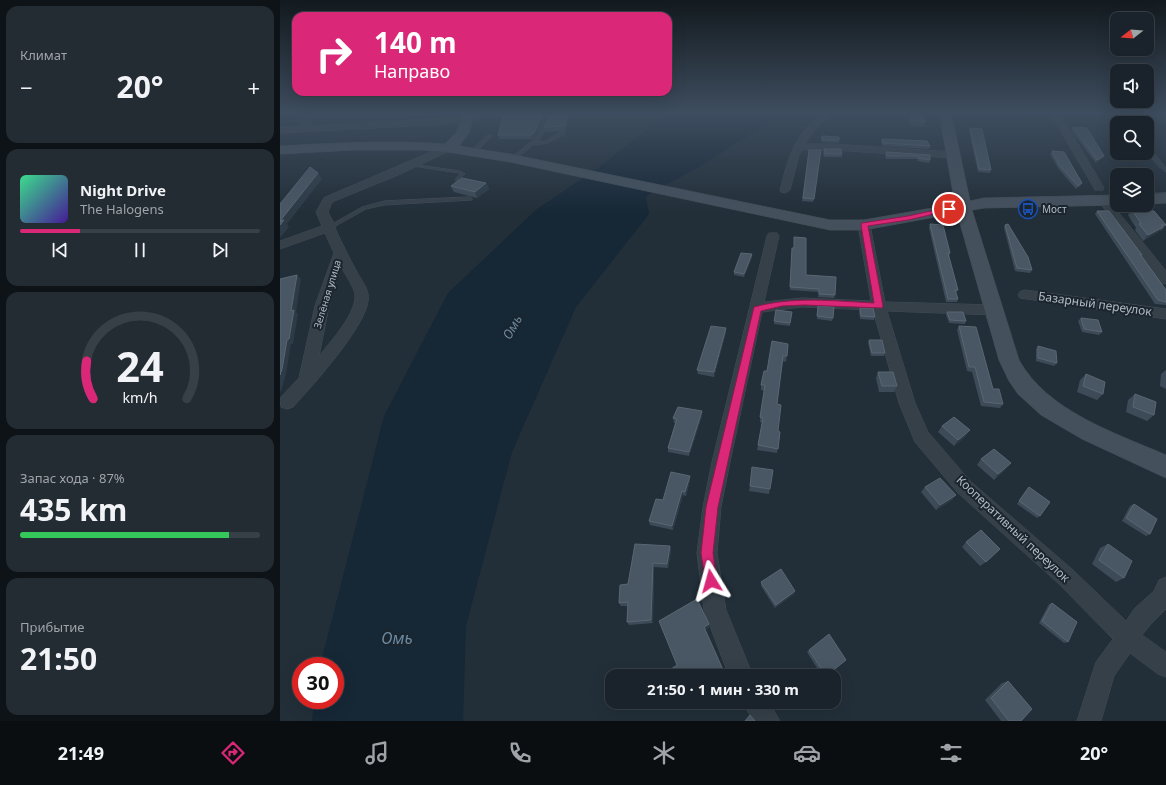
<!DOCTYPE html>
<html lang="ru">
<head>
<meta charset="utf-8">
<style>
  :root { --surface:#1a232b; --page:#232b33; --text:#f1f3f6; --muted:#9fa4a9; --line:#384047; --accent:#db2777 }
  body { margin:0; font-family:"Noto Sans",sans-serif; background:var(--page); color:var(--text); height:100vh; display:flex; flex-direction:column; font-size:15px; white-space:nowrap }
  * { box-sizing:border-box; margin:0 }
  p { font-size:13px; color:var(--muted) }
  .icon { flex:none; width:22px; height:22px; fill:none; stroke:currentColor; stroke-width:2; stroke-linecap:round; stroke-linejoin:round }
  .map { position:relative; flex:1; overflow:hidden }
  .drawer { display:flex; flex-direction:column; gap:6px; padding:6px; background:#0e1318; width:280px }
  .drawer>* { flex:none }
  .banner { position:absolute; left:12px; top:12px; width:380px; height:84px; border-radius:12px; box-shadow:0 4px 16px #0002,0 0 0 1px var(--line); background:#db2777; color:#fff; overflow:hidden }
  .needle { width:26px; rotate:253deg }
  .buttons { position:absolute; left:830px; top:12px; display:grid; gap:8px }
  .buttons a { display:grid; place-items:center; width:44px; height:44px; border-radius:8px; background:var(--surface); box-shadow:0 4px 16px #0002,0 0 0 1px var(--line); font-size:20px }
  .speed { position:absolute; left:12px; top:657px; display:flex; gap:8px; font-size:20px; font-weight:700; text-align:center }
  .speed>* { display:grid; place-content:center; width:52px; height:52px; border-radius:50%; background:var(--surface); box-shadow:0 4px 16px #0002,0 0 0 1px var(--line); line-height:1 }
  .speed .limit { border:6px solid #d22; background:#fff; color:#111 }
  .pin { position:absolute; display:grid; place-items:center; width:34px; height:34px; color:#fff; margin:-17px; border:2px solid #fff; border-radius:50%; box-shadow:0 1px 4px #0007 }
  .me { position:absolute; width:44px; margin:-22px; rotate:352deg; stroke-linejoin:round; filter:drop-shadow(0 0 3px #0008) }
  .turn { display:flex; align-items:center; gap:14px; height:84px; padding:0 16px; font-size:18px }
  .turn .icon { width:52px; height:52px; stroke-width:2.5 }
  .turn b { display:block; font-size:28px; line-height:34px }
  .big { font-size:30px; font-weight:700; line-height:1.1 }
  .drawer .widget { flex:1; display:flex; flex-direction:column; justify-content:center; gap:6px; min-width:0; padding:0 14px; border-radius:12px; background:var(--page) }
  .drawer .dial { align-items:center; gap:0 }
  .dial svg { height:104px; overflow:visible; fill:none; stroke:var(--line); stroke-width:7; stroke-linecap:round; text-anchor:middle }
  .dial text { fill:var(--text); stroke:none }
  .song { display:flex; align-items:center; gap:12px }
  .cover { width:48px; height:48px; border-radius:6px; background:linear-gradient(135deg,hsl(150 70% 55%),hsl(260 70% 35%)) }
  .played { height:4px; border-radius:2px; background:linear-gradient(90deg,var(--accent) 25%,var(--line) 25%) }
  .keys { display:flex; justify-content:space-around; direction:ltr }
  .heat { display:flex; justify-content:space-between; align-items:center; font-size:22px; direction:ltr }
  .charge { height:6px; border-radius:3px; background:linear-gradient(90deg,#34c759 87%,var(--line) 0) }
  .trip { position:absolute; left:325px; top:669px; width:236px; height:40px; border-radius:12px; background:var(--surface); box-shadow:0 4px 16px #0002,0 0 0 1px var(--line); font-weight:700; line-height:40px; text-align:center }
  .menu { display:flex; height:64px; justify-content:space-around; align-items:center; background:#0a0e11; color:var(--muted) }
  .menu .icon { width:28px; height:28px }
  .menu .selected { color:var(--accent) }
  .menu b { font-size:18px; color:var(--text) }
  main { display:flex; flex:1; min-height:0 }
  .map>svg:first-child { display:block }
</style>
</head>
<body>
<main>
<section class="drawer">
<div class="widget"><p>Климат</p>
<div class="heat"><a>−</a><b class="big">20°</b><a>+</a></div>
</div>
<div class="widget">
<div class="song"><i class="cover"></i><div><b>Night Drive</b><p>The Halogens</p></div></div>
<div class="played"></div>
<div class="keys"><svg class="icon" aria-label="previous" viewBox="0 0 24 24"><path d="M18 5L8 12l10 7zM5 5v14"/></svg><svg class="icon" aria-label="pause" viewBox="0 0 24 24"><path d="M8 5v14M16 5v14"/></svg><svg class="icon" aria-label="next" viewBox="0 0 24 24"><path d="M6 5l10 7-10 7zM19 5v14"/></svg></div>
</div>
<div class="widget dial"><svg viewBox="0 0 100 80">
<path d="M14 69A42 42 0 1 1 86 69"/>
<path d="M14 69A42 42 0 0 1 9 40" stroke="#db2777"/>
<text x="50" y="56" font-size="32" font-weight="700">24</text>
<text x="50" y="72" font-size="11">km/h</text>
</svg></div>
<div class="widget"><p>Запас хода · 87%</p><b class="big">435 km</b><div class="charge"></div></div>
<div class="widget"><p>Прибытие</p><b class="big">21:50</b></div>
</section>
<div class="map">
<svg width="886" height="721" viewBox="0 0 886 721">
  <rect width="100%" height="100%" fill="#222f39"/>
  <!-- water -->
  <path fill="#162736" d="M389 112H501L499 116 419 167 374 191 366 197 369 214 296 307 232 452 186 626 183 721H32L34 700H55V666H40L104 416 168 293 257 209 318 168Z"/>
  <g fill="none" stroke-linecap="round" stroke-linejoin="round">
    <defs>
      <path id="lane" d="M158 112H173L171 113Z
        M219 112H223L222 116 187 120 185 119 187 118 219 114Z
        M269 112H273L260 139 257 142 265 141 281 132H285V134L268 143 253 145 236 159H232V157L256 138Z
        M208 135 212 136 195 153H191V151Z
        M867 147H869L886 168V172C879 168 867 155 867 147Z
        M131 164 180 171 185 174 177 181 175 180 180 174 179 173 133 166 131 165Z
        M190 197 192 198V200L104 205 86 209 52 228H48L47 227 82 207 104 201Z"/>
      <path id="street" d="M31 112H40L29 126 187 117 191 120 187 123 0 133V127L19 126Z
        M543 112H553L535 129 525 144H553L673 152 678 155 673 158 553 150H522L519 155 510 190 505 193 501 192 500 190C509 155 514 136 543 112Z
        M770 112H779L824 188 823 190H815L814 188Z
        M875 112H884L886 115V124L883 123Z
        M168 145 173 148 171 150 118 175 52 202 48 212 56 227 55 228C62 243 69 258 77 272 80 278 87 287 88 294 94 319 30 388 13 407L7 409 1 407 0 400 1 397 19 378 35 306 54 253 45 233 0 249V241L42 226 36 212 44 198ZM61 267C65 274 75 289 75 295 76 314 51 341 39 356L49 306Z
        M823 197 827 198 886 271V284L881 283 819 202 818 200 819 198Z
        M584 222 588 223 590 225 605 302 714 305 719 307 721 310 719 313 714 315 607 311 635 403 648 432 690 481 793 570 846 621 855 608 874 591 879 580 886 577V609L871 624 862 635 886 652V677L878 674 850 653 834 676 821 721H797L816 662 833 639 779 584 678 493 635 442 619 403 593 310 522 307 482 312 450 462 441 507 437 553 446 610 473 676H449L424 610 417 553 423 507 432 462 487 236 489 233H497L499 236 484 302 522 298 591 301 578 225 580 223Z
        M745 290 886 309V319L740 298 738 295 740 292Z
        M463 702H489L500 721H474Z"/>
      <path id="secondary" d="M183 112H195L189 133 179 146 230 154 550 220H584L675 204 659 112H671L690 201 704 198 837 195V205L704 208 692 210 739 360C767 411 835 433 886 455V478L802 439 761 415 738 394 729 381 719 360 677 213 584 230H550L230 162 168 152 142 150H75L0 154V146C55 143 110 140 165 144L176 133Z
        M886 193V203L867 204V194Z"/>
    </defs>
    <!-- lane casing -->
    <use href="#lane" stroke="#424c56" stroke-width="1"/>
    <!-- street casing -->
    <use href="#street" stroke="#424c56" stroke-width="1"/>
    <!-- secondary casing -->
    <use href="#secondary" stroke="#424c56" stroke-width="1"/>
    <!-- lane -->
    <use href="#lane" fill="#354049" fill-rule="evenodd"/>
    <!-- street -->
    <use href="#street" fill="#354049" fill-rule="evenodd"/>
    <!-- secondary -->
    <use href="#secondary" fill="#44505c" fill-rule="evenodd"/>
  </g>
  <!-- wall -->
  <path fill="#3d4b58" d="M287 112H288L289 116 286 131 265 132 264 127Z
    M628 112H643L645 122 644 127 631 126Z
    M266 115 255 137 252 139H220L218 135Z
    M793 127 824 156 822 158 816 163 791 130Z
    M690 128 711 170 710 173 698 172 689 131Z
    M542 136 559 140V143L542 142 541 139Z
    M602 139 650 146 649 149 602 146 601 142Z
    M544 149 562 154V157H544L543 152Z
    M529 150H541L533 202 522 201Z
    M772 151 802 183 800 186 796 189 778 168 770 154Z
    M606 152 650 155V160L649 163 637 161 638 159H606L605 155Z
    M206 183 209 189 197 198 174 192 171 186Z
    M852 210 886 225 881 231 880 230 878 232 863 241 855 230 856 228 848 215Z
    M817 211 862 255 861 256 886 290V305L875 304 815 214Z
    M650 224 670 253 669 257 678 290 676 293 678 299 677 302H666L649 228Z
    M725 225 752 270 750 273 735 271 724 228Z
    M514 237 526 275 555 295 554 298 538 297 539 292 510 290 512 251 514 248Z
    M472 254V257L464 277 454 275V272Z
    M538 306 553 318 552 321 537 319Z
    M580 308 595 317 594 320 580 319 579 311Z
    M496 310 512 312 510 326 494 324Z
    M667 312 686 321 685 324 669 323 666 315Z
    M801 318 822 332 819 335 802 332 798 321Z
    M679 326 713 389 723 404 720 408 701 406 692 372 687 371 677 330Z
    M446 328V332L434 377 418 374 417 370Z
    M589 340 605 353 604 356H591L588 343Z
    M508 344 506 362 503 361 497 404 498 431 500 432 497 453 477 450 482 423 480 422V417L485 391 481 390V385L487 371Z
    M758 346 777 363 774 366 756 361V349Z
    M886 370V389L880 386 881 374Z
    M598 372 617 386 614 392H599L596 378Z
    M806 374 823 394 817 400 797 392 800 380Z
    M855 394 874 415 867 421 846 412 848 400Z
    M422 416 409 456 388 452V448L395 423H394L393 418Z
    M662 426 686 436 674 446 658 432Z
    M701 459 726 469 714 480 697 465Z
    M493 470 489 494 469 491 470 486Z
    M410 480 406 496 403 495 393 530 370 525 369 521 383 500Z
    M645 487 676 495 672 500 656 510 641 492Z
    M749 487 760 516 757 518 737 504 746 490Z
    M854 504 870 534 866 536 842 521 850 506Z
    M686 542 706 562 700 566 682 547Z
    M828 544 844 578 836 582 812 564 820 548Z
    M390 546 391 551 388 568 374 567 373 623 349 625 347 622 348 606H341L339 603 348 584Z
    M481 582 515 591 514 594 495 608 481 586Z
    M772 603 788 642 784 643 759 623 769 604Z
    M529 650 546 676H542L527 652Z
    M728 681 741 721H721L705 700 722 683Z"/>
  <!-- shaded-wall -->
  <path fill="#2d3b47" d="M264 112H265L266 115 255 137 252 139 251 135Z
    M287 112H288L289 116 286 131 285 126Z
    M824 156 822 158 816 163 817 160Z
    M38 173 42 179 7 224 9 227 0 238V221Z
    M206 183 209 189 197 198 195 192Z
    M802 183 800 186 796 189 798 186Z
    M883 227 878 232 863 241 868 235Z
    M472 254V257L464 277V274Z
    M17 275 21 279 16 312 18 314 13 344H11L6 374 1 391H0V375L11 311Z
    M446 328V332L434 377V372Z
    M422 411V416L409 456V452Z
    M690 430 686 436 674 446 678 440Z
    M731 463 726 469 714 480 718 474Z
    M410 476V480L406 496 405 492Z
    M402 491 403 495 393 530 392 526Z
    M676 495 672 500 656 510 660 505Z
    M390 546 391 551 388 568 387 564Z
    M373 563 374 567 373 623 371 620Z
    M515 591 514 594 495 608 496 605Z
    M429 624V628L425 630 424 627Z
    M444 672V674L441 676H438Z"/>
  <!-- building -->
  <path fill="#495764" stroke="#596773" d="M224 112 239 113 264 112 254 133 251 135H218Z
    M271 112H287L285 126 264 127Z
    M630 112H643L645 122 632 121Z
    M793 127 807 128 824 156 817 160Z
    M690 128 702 129 711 170 699 169Z
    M542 136 559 137V140H542Z
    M602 139 647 141 650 146 603 143Z
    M544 149H561L562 154H545Z
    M529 150H541L534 199 523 198Z
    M772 151 784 152 802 183 798 186 779 165Z
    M606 152 650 155V160L638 158V156H607Z
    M30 167 38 173 0 221 4 220 0 225V204Z
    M182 178 206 183 195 192 171 186Z
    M852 210 874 211 886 225H881L883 227 868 235 859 224 861 223Z
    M817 211H829L862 255 860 254 886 290V302L878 300Z
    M650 224 663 225 670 253H668L678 290H675L678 299H668Z
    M728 224 748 257 752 270 737 268 725 225Z
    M514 237 526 238V275L556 277 555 295 539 294V289L510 287 512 248H514Z
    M461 253 472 254 464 274 454 272Z
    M17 275 11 311 14 310 9 339 7 340 2 369 0 375V279Z
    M538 306 554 307 553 318 537 316Z
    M580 308H593L595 317 581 316Z
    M496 310 512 312 510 323 494 321Z
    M667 312H683L686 321 670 320Z
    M801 318 818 320 822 332 804 329Z
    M431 326 446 328 434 372 417 370Z
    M679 326 696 327 713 389H719L723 404 704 402 695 367H689Z
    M589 340H602L605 353H592Z
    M492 341 508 344 507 356H503L497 404 501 405 498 431 500 432 498 449 478 445 483 418 480 417 485 385H481L484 371H487Z
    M758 346 776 351 777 363 758 358Z
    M598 372H613L617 386H602Z
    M806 374 825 382 823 394 803 386Z
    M855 394 876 402 874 415 853 407Z
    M398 407 422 411 409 452 388 448 397 419 393 418Z
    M674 417 690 430 678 440 662 426Z
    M714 449 731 463 718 474 701 459Z
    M472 467 493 470 490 489 470 486Z
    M391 472 410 476 405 492 402 491 392 526 369 521 376 499 383 500Z
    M660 478 676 495 660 505 645 487Z
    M749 487 770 502 760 516 739 501Z
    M854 504 877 519 870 534 846 518Z
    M701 530 720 549 706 562 686 542Z
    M355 544 390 546 387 564 373 563 371 620 347 622 348 602 339 603 340 585 348 584Z
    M828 544 852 561 844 578 819 560Z
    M501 569 515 591 496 605 481 582Z
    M417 599 429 624 424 627 444 672 438 676H394L391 669 397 665 379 621Z
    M772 603 797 622 788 642 762 621Z
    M549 634 566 660 546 676 529 650Z
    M728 681 752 709 741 721H729L711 698Z
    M470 715 475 721H465Z"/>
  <!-- sky -->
  <linearGradient id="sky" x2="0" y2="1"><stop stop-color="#131a1f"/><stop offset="0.53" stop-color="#3e4d5f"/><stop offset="1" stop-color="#3e4d5f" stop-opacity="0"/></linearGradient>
  <rect width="886" height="213" fill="url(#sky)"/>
  <!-- route -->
  <path fill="#db2777" stroke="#8e194d" d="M669 207 673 209 672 210 628 220 588 226 603 306 602 308 524 305 502 306 481 311 438 507 433 553 437 581 435 586 431 588 426 586 421 553 426 507 474 307C514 296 554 301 594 303L581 225 582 223 628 216Z"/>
  <!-- icons -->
  <defs>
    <symbol id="bus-ring" viewBox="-11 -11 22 22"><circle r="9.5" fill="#1b252e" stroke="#1a4fb4" stroke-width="1.5"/><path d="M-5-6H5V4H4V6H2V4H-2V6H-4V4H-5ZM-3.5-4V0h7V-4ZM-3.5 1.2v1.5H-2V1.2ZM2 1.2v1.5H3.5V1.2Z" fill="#1a4fb4"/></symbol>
  </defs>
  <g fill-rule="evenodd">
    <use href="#bus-ring" x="737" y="198" width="22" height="22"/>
  </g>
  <g text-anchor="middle" stroke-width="4" stroke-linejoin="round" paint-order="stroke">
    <!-- far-poi labels -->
    <g font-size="10" fill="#b0bbc6" stroke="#1b252e" text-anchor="start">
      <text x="762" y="213">Мост</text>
    </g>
    <!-- far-street labels -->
    <g font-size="10" fill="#b0bbc6" stroke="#1b252e">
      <text transform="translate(47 294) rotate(-73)" y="4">Зелёная улица</text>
    </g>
    <!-- street labels -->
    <g font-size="12" fill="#b0bbc6" stroke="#1b252e">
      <text transform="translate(815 304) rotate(8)" y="4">Базарный переулок</text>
      <text transform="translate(733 529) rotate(43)" y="4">Кооперативный переулок</text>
    </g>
    <!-- water labels -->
    <g font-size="13" font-style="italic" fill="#6a8aa4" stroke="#1b252e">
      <text transform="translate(232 327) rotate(-60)" y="5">Омь</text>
    </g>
    <!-- near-water labels -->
    <g font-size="16" font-style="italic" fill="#6a8aa4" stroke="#1b252e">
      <text x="117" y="644">Омь</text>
    </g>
  </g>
</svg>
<div class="buttons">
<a><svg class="needle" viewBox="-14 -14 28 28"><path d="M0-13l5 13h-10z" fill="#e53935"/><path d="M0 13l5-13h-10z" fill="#9fa4a9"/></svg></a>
<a><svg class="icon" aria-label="sound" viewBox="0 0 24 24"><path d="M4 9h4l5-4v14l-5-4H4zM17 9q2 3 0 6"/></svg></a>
<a><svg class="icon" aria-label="search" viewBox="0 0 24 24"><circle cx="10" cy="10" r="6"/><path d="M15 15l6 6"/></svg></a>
<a><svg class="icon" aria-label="layers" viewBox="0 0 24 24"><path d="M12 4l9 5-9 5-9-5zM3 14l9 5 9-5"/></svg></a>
</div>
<div class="speed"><div class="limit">30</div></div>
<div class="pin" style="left:669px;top:209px;background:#d93025"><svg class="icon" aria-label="arrive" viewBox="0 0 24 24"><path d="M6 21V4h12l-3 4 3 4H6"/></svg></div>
<svg class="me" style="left:431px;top:581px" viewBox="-20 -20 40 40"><path d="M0-17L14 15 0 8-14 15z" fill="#db2777" stroke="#fff" stroke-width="4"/></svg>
<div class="trip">21:50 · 1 мин · 330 m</div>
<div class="banner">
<div class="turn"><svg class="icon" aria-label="right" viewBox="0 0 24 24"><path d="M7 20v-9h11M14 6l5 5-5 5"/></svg><div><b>140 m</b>Направо</div></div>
</div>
</div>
</main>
<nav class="menu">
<b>21:49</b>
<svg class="icon selected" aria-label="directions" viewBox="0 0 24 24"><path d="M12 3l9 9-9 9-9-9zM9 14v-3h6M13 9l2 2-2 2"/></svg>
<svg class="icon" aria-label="music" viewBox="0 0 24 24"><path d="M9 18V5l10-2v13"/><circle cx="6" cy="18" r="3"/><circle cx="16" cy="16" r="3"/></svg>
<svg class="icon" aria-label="phone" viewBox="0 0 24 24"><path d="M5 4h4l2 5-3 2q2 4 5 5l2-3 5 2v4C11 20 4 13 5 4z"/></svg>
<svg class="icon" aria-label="climate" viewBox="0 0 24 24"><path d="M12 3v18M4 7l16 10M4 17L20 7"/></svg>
<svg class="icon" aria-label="car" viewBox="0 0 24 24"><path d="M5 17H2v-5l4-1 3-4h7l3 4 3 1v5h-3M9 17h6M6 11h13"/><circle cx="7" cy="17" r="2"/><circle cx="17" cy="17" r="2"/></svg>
<svg class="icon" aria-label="filters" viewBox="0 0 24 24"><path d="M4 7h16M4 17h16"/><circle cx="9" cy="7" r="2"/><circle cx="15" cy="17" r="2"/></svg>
<b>20°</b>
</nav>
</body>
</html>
